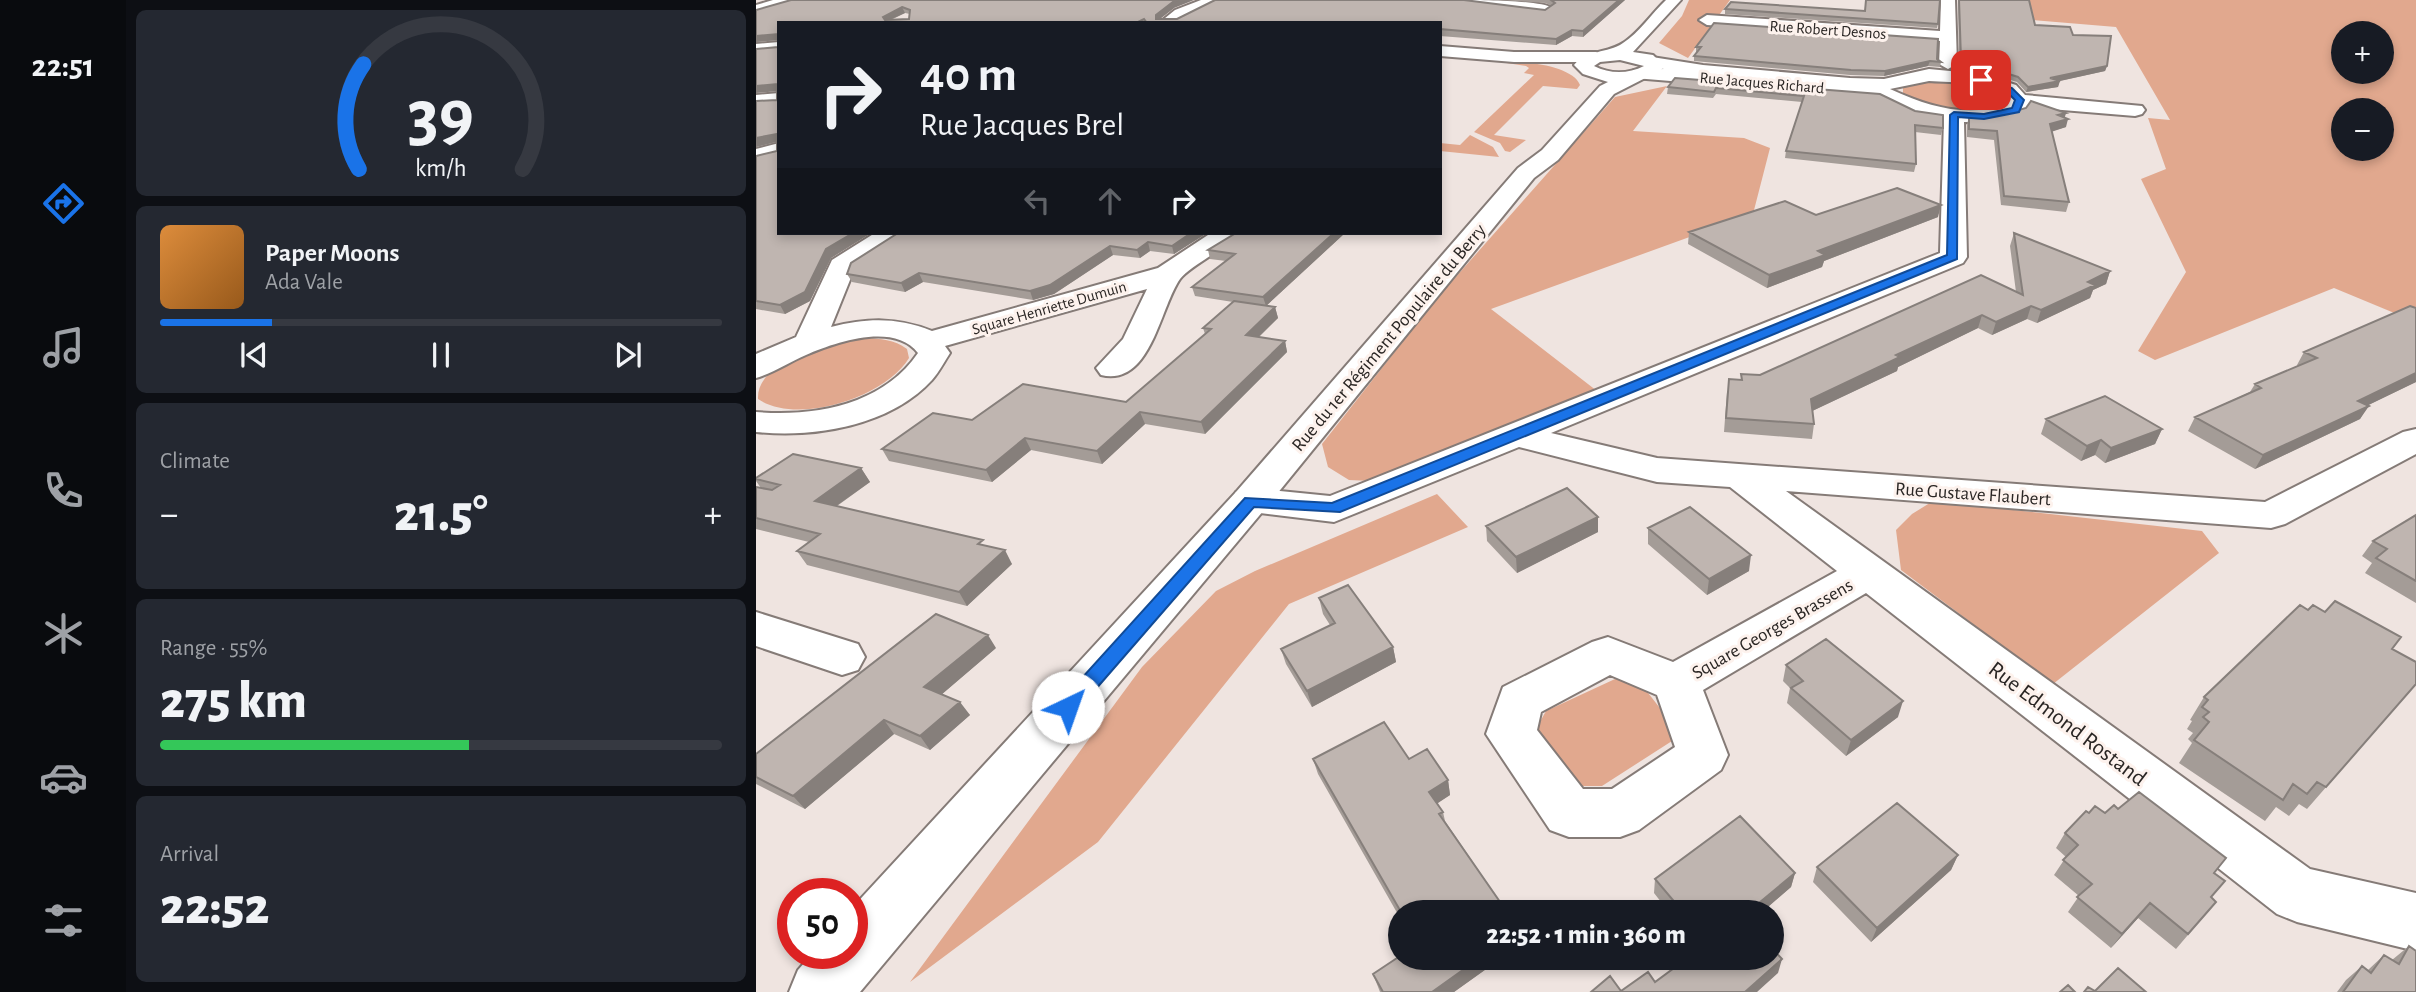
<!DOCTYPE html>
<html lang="en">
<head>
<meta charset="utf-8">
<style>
  :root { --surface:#171b24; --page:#242831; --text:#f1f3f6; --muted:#9ea1a6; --line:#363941; --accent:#1a73e8 }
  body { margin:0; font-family:"Alegreya Sans",sans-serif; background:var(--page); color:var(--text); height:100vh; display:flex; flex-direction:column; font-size:26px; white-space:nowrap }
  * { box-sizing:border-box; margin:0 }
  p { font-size:23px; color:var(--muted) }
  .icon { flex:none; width:38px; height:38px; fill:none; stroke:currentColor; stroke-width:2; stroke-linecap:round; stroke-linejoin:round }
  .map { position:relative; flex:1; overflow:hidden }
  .side { display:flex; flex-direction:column; gap:10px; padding:10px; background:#0d0f14; width:630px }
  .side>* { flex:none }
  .banner { position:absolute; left:21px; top:21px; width:665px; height:214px; border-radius:0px; box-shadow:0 4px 10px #0003; background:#171b24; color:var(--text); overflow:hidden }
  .buttons { position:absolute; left:1575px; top:21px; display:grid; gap:14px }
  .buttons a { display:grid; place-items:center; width:63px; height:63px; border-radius:50%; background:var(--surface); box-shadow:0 4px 10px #0003; font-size:35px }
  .speed { position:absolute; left:21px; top:878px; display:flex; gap:14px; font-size:35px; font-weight:700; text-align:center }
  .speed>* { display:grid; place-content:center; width:91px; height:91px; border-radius:50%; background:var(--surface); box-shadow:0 4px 10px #0003; line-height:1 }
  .speed .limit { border:10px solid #d22; background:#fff; color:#111 }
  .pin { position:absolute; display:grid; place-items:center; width:60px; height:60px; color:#fff; margin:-30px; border-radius:14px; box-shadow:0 4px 10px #0006 }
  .me { position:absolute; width:77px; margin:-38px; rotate:42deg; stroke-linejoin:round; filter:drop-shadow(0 0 5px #0008) }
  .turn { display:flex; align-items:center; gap:24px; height:147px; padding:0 28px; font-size:32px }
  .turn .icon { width:91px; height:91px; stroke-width:2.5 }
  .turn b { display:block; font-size:49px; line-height:60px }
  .lanes { display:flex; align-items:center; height:66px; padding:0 28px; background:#0003; justify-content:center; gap:35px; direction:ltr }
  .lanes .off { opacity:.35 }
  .big { font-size:52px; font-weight:800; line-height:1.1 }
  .side .tile { flex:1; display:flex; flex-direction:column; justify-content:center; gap:10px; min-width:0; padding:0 24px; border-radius:10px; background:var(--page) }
  .side .dial { align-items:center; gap:0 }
  .dial svg { height:182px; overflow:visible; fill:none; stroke:var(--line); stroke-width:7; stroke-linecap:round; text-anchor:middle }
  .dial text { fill:var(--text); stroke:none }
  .song { display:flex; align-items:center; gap:21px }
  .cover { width:84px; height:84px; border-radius:10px; background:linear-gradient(135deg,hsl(30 70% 55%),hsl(30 70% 35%)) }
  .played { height:7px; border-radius:4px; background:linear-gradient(90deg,var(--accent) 20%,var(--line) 20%) }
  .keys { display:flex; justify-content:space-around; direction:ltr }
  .heat { display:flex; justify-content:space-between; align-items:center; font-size:38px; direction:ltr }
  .charge { height:10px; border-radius:5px; background:linear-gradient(90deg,#34c759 55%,var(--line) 0) }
  .trip { position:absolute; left:632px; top:900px; width:396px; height:70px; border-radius:35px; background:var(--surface); box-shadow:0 4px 10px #0003; font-weight:800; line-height:70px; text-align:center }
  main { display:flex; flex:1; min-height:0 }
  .tab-bar { display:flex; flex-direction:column; width:126px; justify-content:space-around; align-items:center; background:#090b0e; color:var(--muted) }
  .tab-bar .icon { width:49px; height:49px }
  .tab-bar .on { color:var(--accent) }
  .tab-bar b { font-size:32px; color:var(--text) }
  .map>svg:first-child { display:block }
</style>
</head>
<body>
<main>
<nav class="tab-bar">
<b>22:51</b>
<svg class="icon on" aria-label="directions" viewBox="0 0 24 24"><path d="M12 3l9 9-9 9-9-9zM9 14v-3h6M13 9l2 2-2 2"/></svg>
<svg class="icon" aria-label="music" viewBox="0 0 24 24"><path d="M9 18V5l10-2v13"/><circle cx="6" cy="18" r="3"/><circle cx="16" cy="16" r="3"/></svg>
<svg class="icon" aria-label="phone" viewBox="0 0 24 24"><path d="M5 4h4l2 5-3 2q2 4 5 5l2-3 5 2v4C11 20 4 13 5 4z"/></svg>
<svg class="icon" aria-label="climate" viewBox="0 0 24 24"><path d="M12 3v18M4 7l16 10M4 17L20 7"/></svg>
<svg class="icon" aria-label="car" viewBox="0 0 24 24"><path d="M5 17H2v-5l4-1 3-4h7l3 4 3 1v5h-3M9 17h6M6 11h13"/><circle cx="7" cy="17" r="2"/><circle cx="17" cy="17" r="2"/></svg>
<svg class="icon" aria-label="filters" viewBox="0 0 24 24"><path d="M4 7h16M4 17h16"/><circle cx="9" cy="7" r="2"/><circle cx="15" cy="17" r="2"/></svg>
</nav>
<section class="side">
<div class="tile dial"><svg viewBox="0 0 100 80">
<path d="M14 69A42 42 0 1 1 86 69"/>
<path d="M14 69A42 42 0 0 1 16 23" stroke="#1a73e8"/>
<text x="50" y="56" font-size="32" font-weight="700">39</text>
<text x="50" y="72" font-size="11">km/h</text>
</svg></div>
<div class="tile">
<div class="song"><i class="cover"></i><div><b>Paper Moons</b><p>Ada Vale</p></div></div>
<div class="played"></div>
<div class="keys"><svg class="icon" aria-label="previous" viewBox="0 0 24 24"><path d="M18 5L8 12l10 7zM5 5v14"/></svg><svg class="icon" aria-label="pause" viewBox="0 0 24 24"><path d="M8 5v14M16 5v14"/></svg><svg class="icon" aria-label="next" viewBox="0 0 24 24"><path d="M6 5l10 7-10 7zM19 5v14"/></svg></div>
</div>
<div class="tile"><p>Climate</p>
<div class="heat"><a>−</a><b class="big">21.5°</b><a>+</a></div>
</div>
<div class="tile"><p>Range · 55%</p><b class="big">275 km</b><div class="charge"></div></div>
<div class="tile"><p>Arrival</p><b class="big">22:52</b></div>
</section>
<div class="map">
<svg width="1660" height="992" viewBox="0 0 1660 992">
  <rect width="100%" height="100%" fill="#efe4e0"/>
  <!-- green -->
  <path fill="#e1a88e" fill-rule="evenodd" d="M933 0H974L932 58 903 43 926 16Z
    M1267 0H1660V322L1578 288 1399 360 1382 351 1430 272 1385 179 1410 169 1392 118 1414 120 1360 27 1275 20ZM1587 33H1626V72H1587ZM1587 110H1626V149H1587Z
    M744 62C763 60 817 65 824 85L821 89 787 86 738 135 770 140 754 152 749 151 744 143 718 132 778 75 768 73 773 68 770 66Z
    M1171 79 1207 81 1227 92 1228 103C1191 113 1183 110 1147 96V84Z
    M911 86 877 131 988 138 1014 148 997 214 735 309 841 391 615 481 593 480 572 467 566 444 682 297 859 97Z
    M714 135 737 147 743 157 684 151V143L704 145Z
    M108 338C125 339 138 339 151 349L153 358C130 397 41 426 2 399 0 359 79 342 108 338Z
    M681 494 712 527 533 604 342 842 154 982 386 667 460 591 499 571Z
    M1177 501 1446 531 1463 553 1297 684 1145 570 1140 530 1156 514Z
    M859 679 882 680 914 721 916 741 846 786H823L780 729 790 711Z"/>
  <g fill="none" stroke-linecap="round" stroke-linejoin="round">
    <defs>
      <path id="street" d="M17 0H39L37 3 0 15V5Z
        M445 0H466L421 23H403L419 10Z
        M703 0C723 0 783 0 797 8L789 13 710 4Z
        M1185 0H1199L1201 64 1192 69 1183 64 1184 41 951 25 943 20 951 15 1184 31Z
        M23 42V52L0 54V44Z
        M684 46 758 52H840L849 57 840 62H758L684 56Z
        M896 57 947 65 1094 78 1128 79 1173 69 1225 74 1260 85 1269 95 1386 106 1389 110 1386 114 1379 116 1271 107 1267 114C1247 119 1229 123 1208 122L1211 257 1207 263 795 433 901 458 1509 502 1647 432 1660 429V454L1529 524 1515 528 1030 491 1554 869 1660 893V951L1541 922 1521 914 1110 593 947 690 972 755 965 770 883 830 864 837H813L794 830 730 734 747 687 836 642 852 637 917 662 1081 571 974 487 901 482 763 447 578 522 480 510 475 501 480 492 494 488 574 496 1184 253 1188 120 1159 115 1123 98 878 78 875 74 878 70 908 69 890 66 887 62 890 58ZM1173 81C1198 83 1235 80 1253 101L1251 106C1206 116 1176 108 1134 89ZM854 675 901 695 919 747 856 789H827L781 730 785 712Z
        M23 93V105L0 107V95Z
        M23 143V157L0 163V149Z
        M119 233H149L145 239 98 270 75 327C111 318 141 317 176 331L402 268 455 233H485L481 239C468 248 432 268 424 279 404 307 395 387 345 375L340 368 367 339 391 289 189 346 194 353C188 362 183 372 176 380 134 426 59 438 0 432V412C58 417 127 405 162 353 138 322 80 342 50 355 33 362 18 373 0 378V354L40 337 76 260Z
        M0 612 102 644 109 657 102 670 86 675 0 646Z"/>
      <path id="secondary" d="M910 0H925L877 52 897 55 908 66 905 70 858 94 802 160 778 178 508 510 104 992H33L42 970 56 954H96V908L480 492 762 168 786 150 844 86 852 82 827 74 818 65C831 49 851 54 867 43 883 33 896 13 910 0ZM864 60 888 66C872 74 854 74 838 66L844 62Z"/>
    </defs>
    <!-- street casing -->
    <use href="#street" stroke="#857b77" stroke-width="4"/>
    <!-- secondary casing -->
    <use href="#secondary" stroke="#857b77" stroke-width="4"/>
    <!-- street -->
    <use href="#street" fill="#fff" fill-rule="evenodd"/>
    <!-- secondary -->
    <use href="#secondary" fill="#fff" fill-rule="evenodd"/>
  </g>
  <!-- wall -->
  <path fill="#a49c97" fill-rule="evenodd" d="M35 0 418 8 404 19H421L709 1 789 10 795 6 790 3 745 0H869L827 37 816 36 800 45 684 36V23H23V233H115L75 258 54 301 29 314 0 309V156L21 151V142L0 147 21 100 22 47V40L0 42V10ZM149 13 154 14 153 19 135 20Z
    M1202 0H1273L1279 25 1317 35 1351 66 1349 71 1303 81 1302 87 1270 92 1261 82 1226 71 1198 69 1199 64 1203 60Z
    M969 9 1182 24 1181 28 969 14Z
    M940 47 1181 59 1185 62 1184 67 1172 66 1128 76 1094 75 938 61V56L941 52H940Z
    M919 78 1124 94 1187 128 1185 135 1159 132 1160 164 1158 172 1029 158 1030 151 1046 102 960 94 957 98 911 94 912 87Z
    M1263 110 1309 118 1310 127 1296 131 1313 202 1310 212 1245 205 1238 140 1211 137V125L1213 116Z
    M1060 215 1182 217 1068 261 1066 267 1011 288 932 244 933 232Z
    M142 233H451L418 254 394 251 384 258 357 255 298 294 277 300 167 282 149 292 96 282 91 274Z
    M480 233H589L510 306 519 307 522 318 503 337 529 341 531 352 449 434 389 424 346 464 275 450 236 482 133 461 126 449 216 420 370 402 449 334 447 328 477 302 439 296 436 287 470 261 454 259 452 250Z
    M1258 233 1354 271 1350 284 1337 290 1334 298 1281 323 1271 319 1236 335 1222 328 1142 367 1141 371 1056 411 1058 424 1056 439 968 432 971 392 985 379V374L1004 375 1260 292 1254 246Z
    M1660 308V382L1612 405 1604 419 1499 469 1432 431 1439 417 1494 392 1499 384 1542 366 1541 365 1548 352Z
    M1290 419 1406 429 1399 444 1349 463 1339 455 1325 461 1285 434Z
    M105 468 114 482 81 506 230 546 256 564 211 606 51 565 41 551 53 542 0 529V487L5 488 0 481V478Z
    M1660 515V603L1609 573 1616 563 1606 556 1617 541Z
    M842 517V532L761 573 731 541 730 526Z
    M892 528 993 571 951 595 892 544Z
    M563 598 637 647 640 662 556 707 530 664 525 649 574 625 567 614Z
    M1552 610 1636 649 1660 684 1551 809 1543 804 1533 816 1520 807 1509 821 1423 763 1436 743 1432 739 1437 733 1431 729 1436 721 1434 720 1448 697Z
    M240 648 186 694 214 715 174 750 138 734 49 809 0 784V754Z
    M1030 665 1142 717 1090 756 1031 703 1034 688 1027 681Z
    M557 759H653L692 780 694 795 681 803 687 812 689 821 751 912H644V918L562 774Z
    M1362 809 1458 873 1455 897 1460 902 1420 949 1382 918 1355 948 1312 912 1323 896 1298 875 1310 857 1300 848 1309 833 1333 813H1349Z
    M1202 855 1195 870 1115 942 1057 882 1061 867Z
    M1039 873 1035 887 1006 912H913L898 893 899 879Z
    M1653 946 1660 992H1581L1590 980 1606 966 1612 970 1628 955 1636 960Z
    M747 957 698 992H624L617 974Z"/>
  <!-- shaded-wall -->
  <path fill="#867f7b" d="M422 0H438L418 8 401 21 400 19V15L417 2Z
    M863 0H869L827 37V31Z
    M146 7 149 13 129 22 127 17Z
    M816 30V36L800 45V39Z
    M22 34 23 40 0 42V36Z
    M1174 61 1172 66 1128 76 1129 71Z
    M1351 66 1349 71 1295 83 1304 81 1302 87 1270 92 1272 87 1294 78Z
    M21 84 23 91 0 93V86Z
    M1310 113 1308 120 1312 119 1310 127 1292 133 1294 124 1302 115Z
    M21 134 23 141 0 147V138Z
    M1185 205 1182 217 1068 261 1066 267 1011 288 1013 275 1062 251Z
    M97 233H115L75 258 54 301 29 314 24 305 70 249Z
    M435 233H451L418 254 416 246Z
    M578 233H589L510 306 507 297Z
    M392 242 394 251 384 258 381 250Z
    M354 246 357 255 298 294 277 300 274 291Z
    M1354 271 1350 284 1337 290 1334 298 1281 323 1285 310 1332 282Z
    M163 273 167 282 149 292 145 283Z
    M1275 306 1271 319 1236 335 1240 322Z
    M519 307 522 318 493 346 490 335Z
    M1226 315 1222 328 1142 367 1141 371 1052 413 1055 399 1140 355Z
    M529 341 531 352 449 434 445 422Z
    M1660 373V382L1594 414 1602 401Z
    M1613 406 1604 419 1499 469 1507 455Z
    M384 412 389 424 346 464 341 451Z
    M1406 429 1399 444 1349 463 1355 448Z
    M269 438 275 450 236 482 230 470Z
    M1345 440 1339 455 1325 461 1331 446Z
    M105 468 114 482 69 514 59 501Z
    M842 517V532L761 573 760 557Z
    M249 550 256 564 211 606 203 592Z
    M995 555 993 571 951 595 953 579Z
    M232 635 240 648 178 701 168 687Z
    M637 647 640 662 556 707 551 691Z
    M1147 701 1142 717 1090 756 1095 740Z
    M204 702 214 715 174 750 164 736Z
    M128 720 138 734 49 809 37 796Z
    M692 780 694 795 676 807 673 792Z
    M1202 855 1195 870 1115 942 1121 928Z
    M1039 873 1035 887 1006 912H992Z
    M1394 903 1382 918 1355 948 1366 934Z
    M725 957H747L698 992H676Z
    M1026 959 1022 973 1001 992H989Z"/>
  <!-- building -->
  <path fill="#bfb5b0" stroke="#867f7b" stroke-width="2" fill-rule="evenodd" d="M35 0H422L417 2 400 15V19H421L459 0H708L789 10 799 3 795 0H863L827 31 816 30 800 39 684 29V23H391L388 19 380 23H23V233H97L70 249 49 292 24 305 0 301V156L21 151V134L0 138V101L21 100V84L0 86V49L22 47V34L0 36V10ZM146 7 154 10 153 19 129 20 127 17Z
    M1110 0H1184L1182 24 969 9 975 2 1109 11Z
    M1203 0H1273L1279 25 1314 27 1317 35 1355 36 1351 66 1294 78 1304 81 1272 87 1262 77 1227 66 1199 64 1205 59Z
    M958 23 1182 39 1181 59 1185 62 1174 61 1129 71 1095 70 938 56 945 47H940Z
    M919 78 1124 94 1159 111 1187 115V128L1159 125 1160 164 1030 151 1048 96 960 88 958 92 912 87Z
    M1275 101 1310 113 1302 115 1312 119 1294 124 1313 202 1248 196 1241 131 1213 129V116L1263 110 1270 108Z
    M1141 188 1185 205 1062 251 1069 255 1013 275 933 232 1029 201 1060 215Z
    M142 233H435L416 246 392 242 381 250 354 246 294 285 274 291 163 273 145 283 91 274 95 263Z
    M480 233H578L507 297 436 287 479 254 452 250Z
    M1258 233 1354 271 1332 282 1339 285 1285 310 1275 306 1240 322 1226 315 1140 355 1144 357 1055 399 1058 424 970 418 973 379 986 380 985 374 1004 375 1225 275 1267 295Z
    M478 301 519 307 490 335 529 341 445 422 384 412 341 451 269 438 230 470 126 449 177 413 216 420 267 384 370 402 455 329 447 328Z
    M1654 306 1660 308V373L1602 401 1613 406 1507 455 1439 417 1505 388 1499 384 1561 358 1548 352Z
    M1349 396 1406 429 1355 448 1345 440 1331 446 1290 419Z
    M37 454 105 468 59 501 227 540 222 544 249 550 203 592 41 551 64 534 0 518V487L16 490 24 485 0 479V478Z
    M811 488 842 517 760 557 730 526Z
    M934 507 995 555 953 579 892 528Z
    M1660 515V581L1620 558 1631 549 1617 541Z
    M592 585 637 647 551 691 525 649 579 623 563 598Z
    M1579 601 1645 637 1636 649 1660 662V684L1570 787 1561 782 1551 794 1537 784 1527 800 1438 740 1453 722 1447 717 1453 712 1446 707 1452 700 1448 697 1544 605 1552 610 1557 605 1569 612Z
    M180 614 232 635 168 687 204 702 164 736 128 720 37 796 0 777V754Z
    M1070 639 1147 701 1095 740 1035 688 1047 681 1030 665Z
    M628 722 653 759 671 749 692 780 673 792 687 812 683 814 751 912H645L557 759Z
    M1383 792 1470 858 1458 873 1469 881 1455 897 1460 902 1432 934 1394 903 1366 934 1321 897 1336 884 1307 860 1322 845 1309 833 1330 811 1333 813 1339 806 1349 813 1358 805 1362 809Z
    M1141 803 1202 855 1121 928 1061 867Z
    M984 816 1039 873 992 912H927L899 879Z
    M1653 946 1660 951V992H1587L1606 966 1615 973 1628 955 1643 964Z
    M1015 947 1026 959 989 992H835L854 976 865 991 892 972 899 982 933 957H1015Z
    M644 956V957H725L676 992H627L617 974Z
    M1362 968 1390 992H1328L1332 987 1339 991Z
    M1312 985 1319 992H1304Z"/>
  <!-- route -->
  <path fill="#1a73e8" stroke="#114b97" stroke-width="2" d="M1225 77 1256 88 1268 100 1263 112 1228 119 1202 117 1201 259 584 512 498 507 319 713 312 715 305 713 302 707 305 701 489 498 576 503 1191 255 1194 115 1198 112 1228 114 1256 108 1259 100 1250 91 1222 81Z"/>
  <g text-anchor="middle" stroke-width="6" stroke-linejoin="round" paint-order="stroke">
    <!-- far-street labels -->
    <g font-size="16" fill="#2a2624" stroke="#fdf2ed">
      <text transform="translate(1072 29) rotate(4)" y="6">Rue Robert Desnos</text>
      <text transform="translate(1006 82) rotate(5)" y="6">Rue Jacques Richard</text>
      <text transform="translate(293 307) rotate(-16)" y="6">Square Henriette Dumuin</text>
    </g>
    <!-- street labels -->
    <g font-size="19" fill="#2a2624" stroke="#fdf2ed">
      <text transform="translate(632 337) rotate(-50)" y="7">Rue du 1er Régiment Populaire du Berry</text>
      <text transform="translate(1217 493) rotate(4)" y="7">Rue Gustave Flaubert</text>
      <text transform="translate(1016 628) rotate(-30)" y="7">Square Georges Brassens</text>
    </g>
    <!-- near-street labels -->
    <g font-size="23" fill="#2a2624" stroke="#fdf2ed">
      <text transform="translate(1312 723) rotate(37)" y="8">Rue Edmond Rostand</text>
    </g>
  </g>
</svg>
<div class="buttons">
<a>+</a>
<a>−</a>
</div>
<div class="speed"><div class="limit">50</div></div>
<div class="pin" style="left:1225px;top:80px;background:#d93025"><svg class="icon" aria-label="arrive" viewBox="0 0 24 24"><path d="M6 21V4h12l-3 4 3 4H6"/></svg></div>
<svg class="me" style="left:312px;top:707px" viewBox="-20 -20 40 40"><circle r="19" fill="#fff"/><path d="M0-13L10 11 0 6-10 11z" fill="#1a73e8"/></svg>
<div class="trip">22:52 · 1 min · 360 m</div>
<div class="banner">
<div class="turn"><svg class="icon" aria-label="right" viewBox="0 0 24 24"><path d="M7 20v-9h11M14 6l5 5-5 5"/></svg><div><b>40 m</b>Rue Jacques Brel</div></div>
<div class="lanes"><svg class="icon off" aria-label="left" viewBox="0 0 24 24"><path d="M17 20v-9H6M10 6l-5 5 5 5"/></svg><svg class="icon off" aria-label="ahead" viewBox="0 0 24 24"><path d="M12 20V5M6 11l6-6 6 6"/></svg><svg class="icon" aria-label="right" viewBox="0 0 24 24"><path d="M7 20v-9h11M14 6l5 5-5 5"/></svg></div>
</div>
</div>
</main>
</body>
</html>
